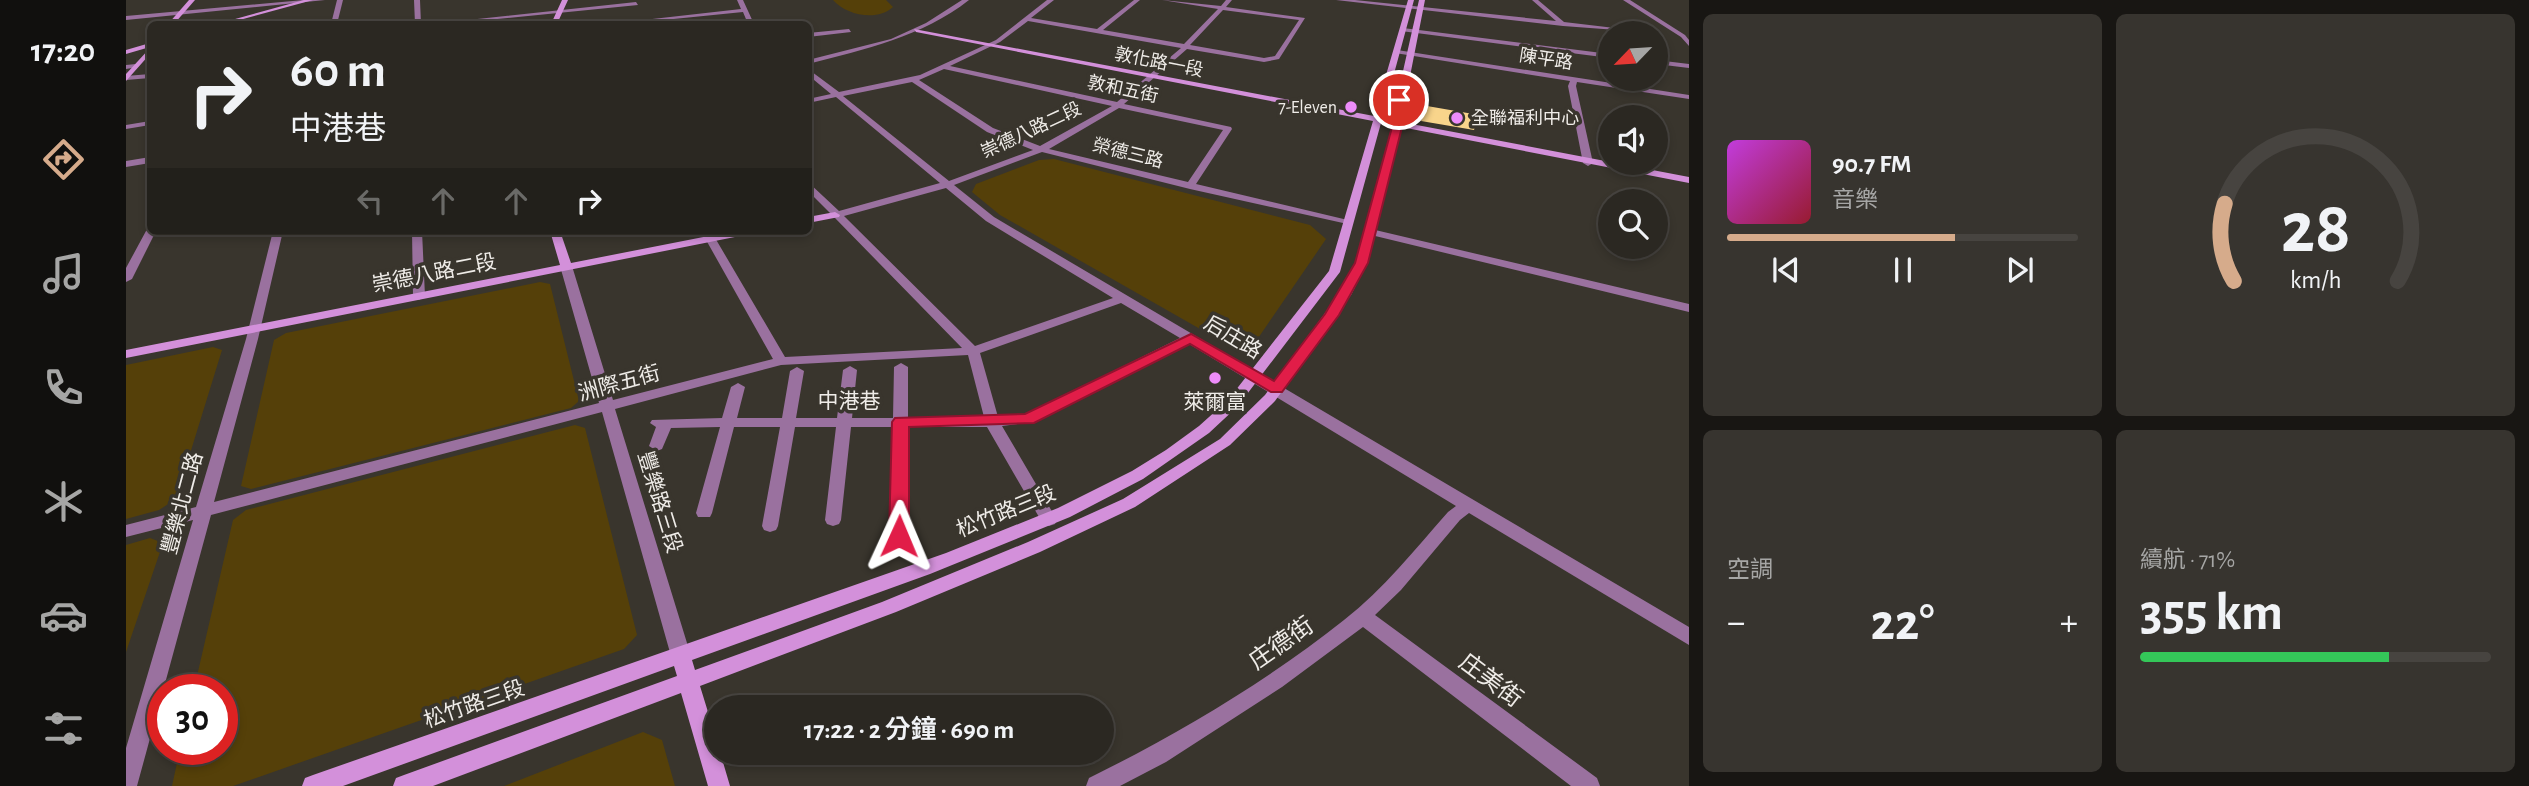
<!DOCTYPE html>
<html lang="zh-TW">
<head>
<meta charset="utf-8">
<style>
  :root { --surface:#2b2822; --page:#37342f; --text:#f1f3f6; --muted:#a6a6a5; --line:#474440; --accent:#d6ab8b }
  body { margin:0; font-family:"Alegreya Sans","Noto Sans TC",sans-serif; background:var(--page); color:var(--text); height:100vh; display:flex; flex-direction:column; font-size:26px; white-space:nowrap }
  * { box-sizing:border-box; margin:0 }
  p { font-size:23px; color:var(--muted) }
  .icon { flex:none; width:38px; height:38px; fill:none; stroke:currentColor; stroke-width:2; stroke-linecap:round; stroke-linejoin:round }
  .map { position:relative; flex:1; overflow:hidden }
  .details { display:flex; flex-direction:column; gap:14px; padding:14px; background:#181613; width:840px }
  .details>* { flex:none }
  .hud { position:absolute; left:21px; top:21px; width:665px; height:214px; border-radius:10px; box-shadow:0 4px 10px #0003,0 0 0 2px var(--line); background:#2b2822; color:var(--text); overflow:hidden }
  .needle { width:46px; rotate:245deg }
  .buttons { position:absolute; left:1472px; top:21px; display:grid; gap:14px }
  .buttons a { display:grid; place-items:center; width:70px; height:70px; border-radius:50%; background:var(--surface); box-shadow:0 4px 10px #0003,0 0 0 2px var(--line); font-size:35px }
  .speed { position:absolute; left:21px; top:674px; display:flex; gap:14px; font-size:35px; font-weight:700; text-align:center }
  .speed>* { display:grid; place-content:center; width:91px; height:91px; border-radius:50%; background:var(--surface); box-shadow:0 4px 10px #0003,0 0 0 2px var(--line); line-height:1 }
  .speed .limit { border:10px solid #d22; background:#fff; color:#111 }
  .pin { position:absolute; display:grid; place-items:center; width:60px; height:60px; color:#fff; margin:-30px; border:4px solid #fff; border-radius:50%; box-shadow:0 2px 7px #0007 }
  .me { position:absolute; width:77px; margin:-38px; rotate:1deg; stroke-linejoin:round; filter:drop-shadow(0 0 5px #0008) }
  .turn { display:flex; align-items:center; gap:24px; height:147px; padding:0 28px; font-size:32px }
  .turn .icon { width:91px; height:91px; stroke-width:2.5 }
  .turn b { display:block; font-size:49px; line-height:60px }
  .lanes { display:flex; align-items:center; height:66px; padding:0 28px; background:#0003; justify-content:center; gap:35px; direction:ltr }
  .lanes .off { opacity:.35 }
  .big { font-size:52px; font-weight:600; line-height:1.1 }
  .details .widget { flex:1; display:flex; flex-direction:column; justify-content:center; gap:10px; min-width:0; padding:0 24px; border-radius:10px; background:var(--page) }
  .details .dial { align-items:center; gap:0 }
  .dial svg { height:182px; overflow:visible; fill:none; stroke:var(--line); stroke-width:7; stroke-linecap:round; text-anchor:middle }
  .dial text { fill:var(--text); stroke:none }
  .song { display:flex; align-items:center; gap:21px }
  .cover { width:84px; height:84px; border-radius:10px; background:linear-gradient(135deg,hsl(290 70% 55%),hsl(350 70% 35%)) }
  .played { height:7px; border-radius:4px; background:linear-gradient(90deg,var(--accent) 65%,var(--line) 65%) }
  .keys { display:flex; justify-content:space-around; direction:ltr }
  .heat { display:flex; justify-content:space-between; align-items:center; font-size:38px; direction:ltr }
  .charge { height:10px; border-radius:5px; background:linear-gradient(90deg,#34c759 71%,var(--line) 0) }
  .details .tiles { flex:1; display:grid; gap:14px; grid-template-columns:repeat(2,1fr) }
  .trip { position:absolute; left:578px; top:695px; width:410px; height:70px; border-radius:35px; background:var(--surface); box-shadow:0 4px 10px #0003,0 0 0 2px var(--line); font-weight:600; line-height:70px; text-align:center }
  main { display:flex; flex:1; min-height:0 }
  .dock { display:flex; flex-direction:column; width:126px; justify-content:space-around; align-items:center; background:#11100e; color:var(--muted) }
  .dock .icon { width:49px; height:49px }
  .dock .current { color:var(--accent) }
  .dock b { font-size:32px; color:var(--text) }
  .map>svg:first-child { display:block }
</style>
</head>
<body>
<main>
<nav class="dock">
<b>17:20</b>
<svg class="icon current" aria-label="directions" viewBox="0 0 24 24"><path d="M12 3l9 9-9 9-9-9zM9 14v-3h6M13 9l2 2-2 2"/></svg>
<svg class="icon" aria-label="music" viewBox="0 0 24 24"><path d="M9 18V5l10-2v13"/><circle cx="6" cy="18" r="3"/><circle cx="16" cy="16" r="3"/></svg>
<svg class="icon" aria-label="phone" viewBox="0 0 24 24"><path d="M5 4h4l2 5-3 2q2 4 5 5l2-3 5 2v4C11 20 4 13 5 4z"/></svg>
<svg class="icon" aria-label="climate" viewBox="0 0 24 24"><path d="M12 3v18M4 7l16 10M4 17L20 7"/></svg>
<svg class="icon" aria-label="car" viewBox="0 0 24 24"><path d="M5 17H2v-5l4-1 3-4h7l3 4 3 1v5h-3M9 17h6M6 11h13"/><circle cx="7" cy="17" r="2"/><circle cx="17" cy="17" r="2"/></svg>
<svg class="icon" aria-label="filters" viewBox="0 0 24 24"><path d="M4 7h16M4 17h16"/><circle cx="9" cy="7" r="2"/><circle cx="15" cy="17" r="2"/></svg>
</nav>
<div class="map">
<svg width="1563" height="786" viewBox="0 0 1563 786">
  <rect width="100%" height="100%" fill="#39352d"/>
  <!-- green -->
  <path fill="#554009" d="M707 0H760L767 7C751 22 720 15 707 0Z
    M928 159 1184 225 1200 239 1124 350H1111L874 215 846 192 850 184 913 160Z
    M414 282 424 284 453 401 445 408 125 489 115 486 148 340 160 333Z
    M87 347 96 350 50 499 33 510 0 519V365Z
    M449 425 459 428 511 635 498 649 107 786H46L54 749H96V690L68 689 107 520 120 510Z
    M24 538 37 543 0 652V545Z
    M517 732 536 740 549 786H378Z"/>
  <!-- building -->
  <path fill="#f8d48b" d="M1301 106 1353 115 1348 130 1295 121Z"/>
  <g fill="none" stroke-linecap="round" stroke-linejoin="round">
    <!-- street -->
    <path fill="#9a719f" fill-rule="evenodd" d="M178 0H199L0 20V16Z
      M211 0H217L211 24H205Z
      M288 0H294L295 24H289Z
      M611 0H617L628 24H622L617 12 498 24H482L615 9Z
      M836 0H843C796 37 739 49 682 64V60L765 39 800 23Z
      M921 0H928L905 18 971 29 1008 0H1014L977 30 1058 44 1092 9 1036 0 1095 6 1100 0H1106L1100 7 1179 18 1153 59 1138 62 1061 49 998 104 1105 127 1106 129 1070 184 1226 221V225L1064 189 916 152 828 185 868 217 1563 627V645L1343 513 1334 520 1275 590 1249 615 1471 778 1474 786H1445L1237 627 1156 687 1040 762 994 786H960L963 778C1052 734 1140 682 1218 620 1258 589 1289 549 1322 512L1330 506 1063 344 907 422 876 426 931 520 929 524 923 526 917 524 861 427H782V536L779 540 773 542 767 540 764 536 767 427H725L715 520 713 524 707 526 701 524 699 520 710 427H669L652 526 650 530 644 532 638 530 636 526 654 427H608L586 513 584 517H572L570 513 594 427 545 428 536 449 531 451 523 446 530 427 524 423 526 420 596 418 605 387 612 383 619 387 611 418H656L664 371 671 367 678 371 670 418H711L717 370 724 366 731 370 726 418H767L768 367 775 363 782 367V418L858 417 842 355 655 365 489 409 565 656 562 662 555 664 548 662 545 656 476 412 85 515 11 786H0V748L67 520 0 537V525L70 507 120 339 147 231H157L132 339 88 502 473 403 434 266 436 264H444L446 266 487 400 647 359 575 231H585L659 357 836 348 709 218 705 217V214L682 191V182L713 211 814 183 710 97 682 103V99L705 94 682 75V69L713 92 794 75 870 40ZM1097 10 1173 20 1149 56 1138 58 1064 45ZM902 21 1055 48 991 102 824 66 874 42ZM818 69 986 106 914 146 867 128 793 80ZM786 82 861 132 907 150 823 181 717 96ZM993 108 1097 130 1062 182 923 149ZM820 188 860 221 987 298 849 346 718 216ZM995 303 1054 338 899 415 872 417 854 353Z
      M1210 0H1229L1430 21 1406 0H1412L1438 22 1531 33 1437 26Z
      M1497 0H1504L1559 35 1563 40V46L1555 37Z
      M510 2 512 5 321 24H305Z
      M1277 28 1484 54V58L1275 31Z
      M723 29 725 32 682 37V33Z
      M1271 50 1563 95V99L1451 82 1450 86 1467 163 1462 166 1457 163 1442 86 1444 81 1269 53Z
      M1530 60 1563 64V68L1530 64Z
      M10 64 12 67 0 69V65Z
      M24 74V78L0 80V76Z
      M24 121V125L0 129V125Z
      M24 157V163L0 167V161Z
      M24 228V231H30L6 279 0 282V268L20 231Z
      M1245 229 1563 304V312L1241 234V230Z
      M286 231H296L299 296 293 300 287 296Z"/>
    <!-- secondary -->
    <path fill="#d390da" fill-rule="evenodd" d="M63 0H69L48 24H42Z
      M178 0H187L99 24H91Z
      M436 0H442L431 24H425Z
      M1282 0H1288L1256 118 1266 120 1293 0H1299L1275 122 1563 177V183L1275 127 1250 232 1241 263 1225 295 1149 401 1104 445 1009 507 914 552 770 612 574 686 590 738V752H594L604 786H582L555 693 307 786H267L270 778 278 775 551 676 548 666 217 786H176L179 778 187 775 820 553 932 508 1006 471 1040 450 1073 426 1102 400 1203 271 1247 121 790 32 788 29 1248 116ZM1255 123 1267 125V127L1240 232 1229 263 1213 294 1139 395 1094 439 997 499 902 542 756 602 569 670 566 660 804 574 944 517 1017 479 1083 433 1112 406 1214 272Z
      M24 43V47L0 54V50Z
      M24 48V54L0 81V74Z
      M709 212 714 215 713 217 682 223V217Z
      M424 231H434L445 263 608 231H629L624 234 0 358V350L434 265Z"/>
  </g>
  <!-- route -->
  <path fill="#e11d48" stroke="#92132f" stroke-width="2" d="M1270 98 1278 100 1274 123 1276 127 1242 263 1213 315 1156 392H1145L1064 344 908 423 783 427V536L780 541H766L763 536 766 422 769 418 899 414 1065 334 1148 381 1199 314 1229 263 1266 127 1264 123Z"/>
  <!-- markers -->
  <g fill="#ed8cf9" stroke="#39352d" stroke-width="2.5">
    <circle cx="1225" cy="107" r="7"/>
    <circle cx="1331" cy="118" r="7"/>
    <circle cx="1089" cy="378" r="7"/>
  </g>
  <g text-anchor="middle" stroke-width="7" stroke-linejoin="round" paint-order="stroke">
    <!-- far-street labels -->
    <g font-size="18" fill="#efece8" stroke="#39352d">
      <text transform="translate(1420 59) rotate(9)" y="6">陳平路</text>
      <text transform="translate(1033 62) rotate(11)" y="6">敦化路一段</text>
      <text transform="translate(997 89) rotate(12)" y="6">敦和五街</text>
      <text transform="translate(905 130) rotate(-25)" y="6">崇德八路二段</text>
      <text transform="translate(1002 153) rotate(14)" y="6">榮德三路</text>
    </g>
    <!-- far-poi labels -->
    <g font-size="18" fill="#efece8" stroke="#39352d" text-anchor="end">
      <text x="1211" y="113">7-Eleven</text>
      <text x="1345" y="124" text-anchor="start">全聯福利中心</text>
    </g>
    <!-- street labels -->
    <g font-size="21" fill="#efece8" stroke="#39352d">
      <text transform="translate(308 273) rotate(-11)" y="7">崇德八路二段</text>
      <text transform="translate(1107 337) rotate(31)" y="7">后庄路</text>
      <text transform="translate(493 383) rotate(-15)" y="7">洲際五街</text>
      <text x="723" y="408">中港巷</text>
      <text transform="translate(534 502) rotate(73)" y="7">豐樂路三段</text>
      <text transform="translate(56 503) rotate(-75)" y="7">豐樂北二路</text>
      <text transform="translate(880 511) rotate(-22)" y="7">松竹路三段</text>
      <text transform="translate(348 704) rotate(-19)" y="7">松竹路三段</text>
    </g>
    <!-- poi labels -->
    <g font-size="21" fill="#efece8" stroke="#39352d">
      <text x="1089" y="409">萊爾富</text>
    </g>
    <!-- near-street labels -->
    <g font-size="24" fill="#efece8" stroke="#39352d">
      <text transform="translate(1155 643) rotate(-35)" y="8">庄德街</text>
      <text transform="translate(1365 680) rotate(37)" y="8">庄美街</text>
    </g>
  </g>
</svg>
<div class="buttons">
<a><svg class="needle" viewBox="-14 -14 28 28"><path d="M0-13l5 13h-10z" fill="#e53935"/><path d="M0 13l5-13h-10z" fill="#a6a6a5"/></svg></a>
<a><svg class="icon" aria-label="sound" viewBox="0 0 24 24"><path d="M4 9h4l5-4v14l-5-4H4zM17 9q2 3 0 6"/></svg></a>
<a><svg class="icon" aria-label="search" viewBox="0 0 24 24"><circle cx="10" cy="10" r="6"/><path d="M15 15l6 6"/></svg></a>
</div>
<div class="speed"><div class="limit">30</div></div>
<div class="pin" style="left:1273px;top:100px;background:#d93025"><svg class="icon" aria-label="arrive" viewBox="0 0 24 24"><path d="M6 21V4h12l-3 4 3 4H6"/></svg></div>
<svg class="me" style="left:773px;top:536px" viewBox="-20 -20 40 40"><path d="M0-17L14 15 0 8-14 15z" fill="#e11d48" stroke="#fff" stroke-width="4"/></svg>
<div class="trip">17:22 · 2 分鐘 · 690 m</div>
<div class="hud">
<div class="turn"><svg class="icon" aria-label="right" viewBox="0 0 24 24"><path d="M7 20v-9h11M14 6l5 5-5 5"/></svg><div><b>60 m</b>中港巷</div></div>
<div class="lanes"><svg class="icon off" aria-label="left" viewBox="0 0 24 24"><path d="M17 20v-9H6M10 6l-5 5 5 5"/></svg><svg class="icon off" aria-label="ahead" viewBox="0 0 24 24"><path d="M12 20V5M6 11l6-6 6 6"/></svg><svg class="icon off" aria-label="ahead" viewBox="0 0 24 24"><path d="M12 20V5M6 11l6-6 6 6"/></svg><svg class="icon" aria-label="right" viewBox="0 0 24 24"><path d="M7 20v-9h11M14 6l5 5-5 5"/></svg></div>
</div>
</div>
<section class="details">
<div class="tiles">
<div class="widget">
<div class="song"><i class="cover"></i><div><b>90.7 FM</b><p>音樂</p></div></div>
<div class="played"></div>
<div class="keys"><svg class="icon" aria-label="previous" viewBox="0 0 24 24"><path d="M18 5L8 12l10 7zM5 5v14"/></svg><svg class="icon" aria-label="pause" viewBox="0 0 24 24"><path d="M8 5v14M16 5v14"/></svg><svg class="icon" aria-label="next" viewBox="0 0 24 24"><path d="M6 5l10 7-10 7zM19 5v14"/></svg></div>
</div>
<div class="widget dial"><svg viewBox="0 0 100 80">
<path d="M14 69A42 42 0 1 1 86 69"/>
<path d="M14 69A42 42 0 0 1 10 35" stroke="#d6ab8b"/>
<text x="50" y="56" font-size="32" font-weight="700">28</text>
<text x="50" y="72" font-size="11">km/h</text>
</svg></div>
<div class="widget"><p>空調</p>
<div class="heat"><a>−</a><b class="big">22°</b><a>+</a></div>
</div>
<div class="widget"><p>續航 · 71%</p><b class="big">355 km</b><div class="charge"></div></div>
</div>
</section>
</main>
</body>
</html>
